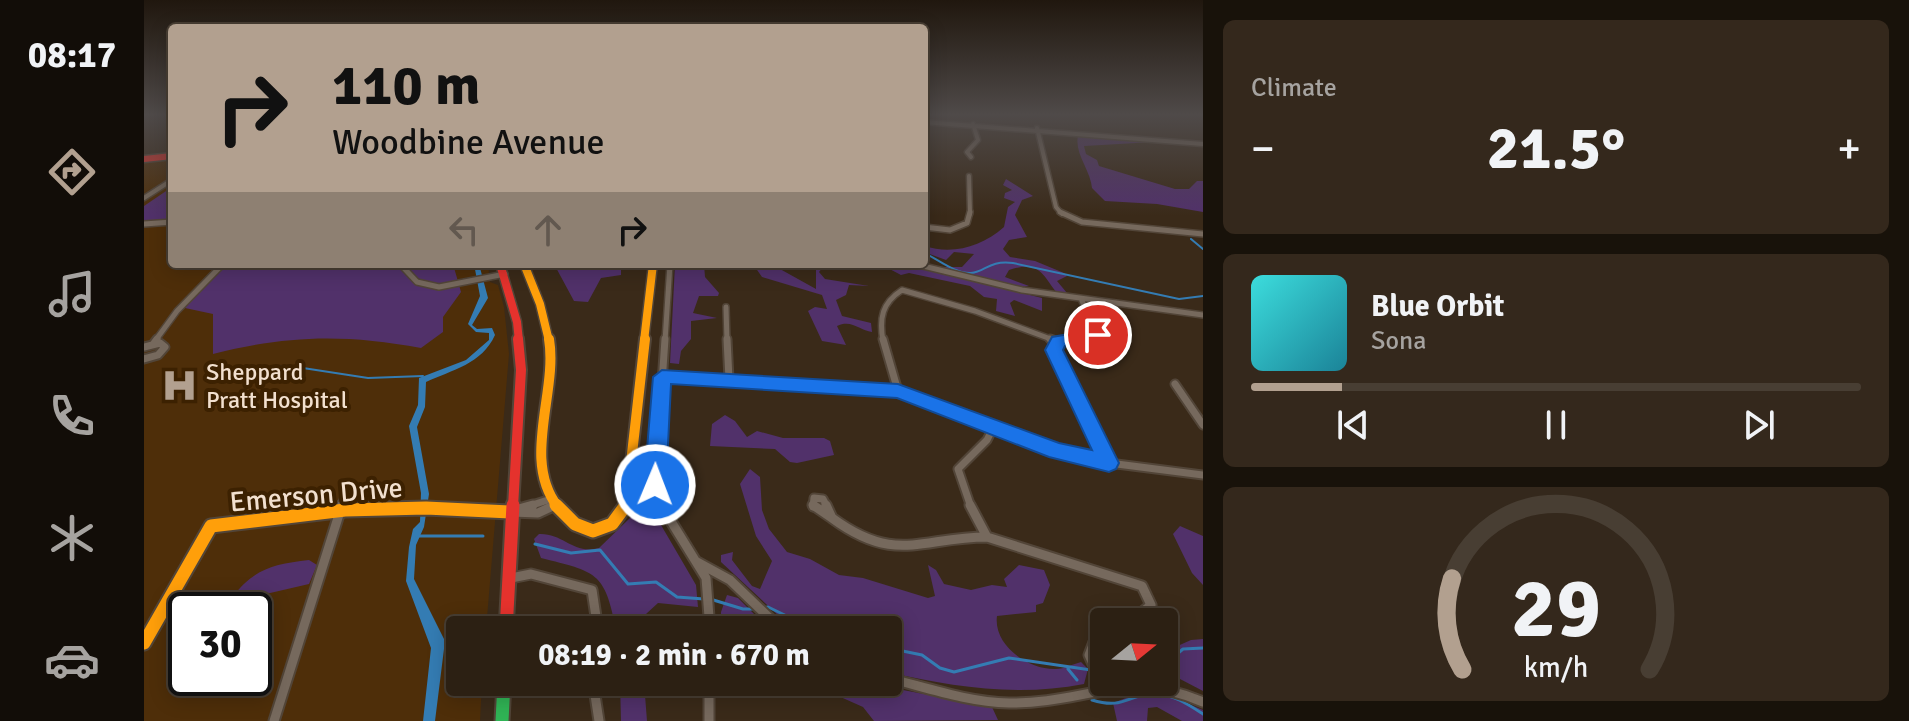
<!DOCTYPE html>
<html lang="en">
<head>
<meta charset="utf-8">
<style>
  :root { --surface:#2c2013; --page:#34281c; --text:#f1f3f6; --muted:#a6a3a0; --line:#483e33; --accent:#b2a08f }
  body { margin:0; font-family:Signika,sans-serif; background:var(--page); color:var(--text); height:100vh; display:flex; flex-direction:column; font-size:30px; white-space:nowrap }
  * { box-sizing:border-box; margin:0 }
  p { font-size:26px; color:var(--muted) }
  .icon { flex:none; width:44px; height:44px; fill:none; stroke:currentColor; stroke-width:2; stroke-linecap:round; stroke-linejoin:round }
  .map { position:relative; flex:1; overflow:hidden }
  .sheet { display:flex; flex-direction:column; gap:20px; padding:20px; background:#18120a; width:706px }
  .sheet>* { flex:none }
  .banner { position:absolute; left:24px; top:24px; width:760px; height:244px; border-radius:8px; box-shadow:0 4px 20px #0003,0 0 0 2px var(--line); background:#b2a08f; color:#111; overflow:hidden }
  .needle { width:52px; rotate:72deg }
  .buttons { position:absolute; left:946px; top:608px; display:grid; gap:16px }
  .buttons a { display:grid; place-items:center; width:88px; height:88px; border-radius:8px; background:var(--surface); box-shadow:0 4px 20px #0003,0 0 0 2px var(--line); font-size:40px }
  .speed { position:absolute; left:24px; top:592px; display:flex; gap:16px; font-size:40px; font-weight:700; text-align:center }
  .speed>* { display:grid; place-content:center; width:104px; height:104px; border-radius:50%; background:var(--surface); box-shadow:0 4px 20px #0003,0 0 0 2px var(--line); line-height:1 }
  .speed .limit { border:4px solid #111; border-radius:12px; background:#fff; color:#111 }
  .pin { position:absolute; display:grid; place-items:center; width:68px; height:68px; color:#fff; margin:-34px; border:4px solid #fff; border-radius:50%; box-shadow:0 2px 8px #0007 }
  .me { position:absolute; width:88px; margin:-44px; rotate:1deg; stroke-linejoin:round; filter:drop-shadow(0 0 6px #0008) }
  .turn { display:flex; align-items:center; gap:28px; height:168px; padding:0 32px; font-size:36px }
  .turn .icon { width:104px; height:104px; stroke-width:2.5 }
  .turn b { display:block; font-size:56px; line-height:68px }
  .lanes { display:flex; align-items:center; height:76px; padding:0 32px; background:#0003; justify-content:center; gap:40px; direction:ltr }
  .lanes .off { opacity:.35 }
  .big { font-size:60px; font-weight:700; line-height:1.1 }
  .sheet .tile { flex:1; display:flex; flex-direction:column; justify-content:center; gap:12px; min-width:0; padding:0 28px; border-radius:12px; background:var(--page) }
  .sheet .dial { align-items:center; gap:0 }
  .dial svg { height:208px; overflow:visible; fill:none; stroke:var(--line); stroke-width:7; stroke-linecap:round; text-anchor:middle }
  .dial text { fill:var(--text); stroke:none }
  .song { display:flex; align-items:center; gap:24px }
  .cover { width:96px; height:96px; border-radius:12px; background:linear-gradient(135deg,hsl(180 70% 55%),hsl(190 70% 35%)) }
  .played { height:8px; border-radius:4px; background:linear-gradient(90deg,var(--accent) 15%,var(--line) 15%) }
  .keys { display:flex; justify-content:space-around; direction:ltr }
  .heat { display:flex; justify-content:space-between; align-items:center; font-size:44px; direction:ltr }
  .trip { position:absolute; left:302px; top:616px; width:456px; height:80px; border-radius:8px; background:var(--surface); box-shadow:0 4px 20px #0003,0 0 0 2px var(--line); font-weight:700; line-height:80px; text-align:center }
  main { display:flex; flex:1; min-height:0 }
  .tab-bar { display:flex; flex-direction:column; width:144px; justify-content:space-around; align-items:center; background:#120d08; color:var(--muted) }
  .tab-bar .icon { width:56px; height:56px }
  .tab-bar .current { color:var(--accent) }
  .tab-bar b { font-size:36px; color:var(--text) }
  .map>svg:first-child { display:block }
</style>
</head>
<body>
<main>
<nav class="tab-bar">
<b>08:17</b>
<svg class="icon current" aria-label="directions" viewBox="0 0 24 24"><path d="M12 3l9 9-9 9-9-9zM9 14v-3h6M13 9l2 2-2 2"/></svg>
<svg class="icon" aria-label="music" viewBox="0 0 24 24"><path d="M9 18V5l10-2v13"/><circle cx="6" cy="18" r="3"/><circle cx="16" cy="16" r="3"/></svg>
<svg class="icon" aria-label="phone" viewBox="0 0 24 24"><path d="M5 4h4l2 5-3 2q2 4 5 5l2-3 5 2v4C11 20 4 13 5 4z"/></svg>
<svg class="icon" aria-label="climate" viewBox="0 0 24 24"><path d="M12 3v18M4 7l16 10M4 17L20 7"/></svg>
<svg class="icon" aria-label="car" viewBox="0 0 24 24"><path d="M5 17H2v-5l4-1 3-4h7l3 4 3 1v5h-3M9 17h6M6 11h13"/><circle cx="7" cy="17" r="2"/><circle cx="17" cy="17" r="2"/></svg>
</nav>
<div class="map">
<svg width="1059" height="721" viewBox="0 0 1059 721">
  <rect width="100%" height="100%" fill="#3a2a19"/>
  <!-- built -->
  <path fill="#4e2e09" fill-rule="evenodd" d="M28 158V264H344L346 282 354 285 360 307 365 354 342 630H316V682H338L336 721H0V161ZM42 610H110V678H42Z"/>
  <!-- green -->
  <path fill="#51316a" d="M955 135 1010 142 940 146 942 154 953 160 955 166 1031 189H1045L1053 181H1059V212L1013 204 961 201 948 188C947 171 930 153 934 136Z
    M862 179 889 196 878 200 871 215 883 237 865 240 859 249 866 257 891 261 920 273 923 276 913 281 923 293H913C898 274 896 260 865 270L861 277 885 286 876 287 793 267H818L830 254 810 252 802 260 780 252V246C809 255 837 247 860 227L864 207 871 202 860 198 861 193 868 190 859 185Z
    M28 187V220L0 222V206Z
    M92 264H309L317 292 299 317V332L277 348C201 334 144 335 69 354V314L41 308 73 272Z
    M410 264H477V275L457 278 444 302 430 301Z
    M531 264H560L561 277 575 293 574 296H555L549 313 573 318 547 321V339L537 351 535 364 526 363Z
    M603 264H635L636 269 672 289V269L661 264H701L679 267 675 272 681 279 725 286 705 285 702 295 692 300 698 316 727 323 728 332C716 331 708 319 693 326L702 345 678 341 664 311 671 307 683 309 678 295 618 277 611 267Z
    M736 264H764L898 298V311L870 300 866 303 871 316 852 311 853 299 840 297 826 286 765 273 757 275Z
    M581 415 591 421 603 437 613 431 639 438H680L686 441 690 455 653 463 646 462 631 449 566 446 568 424Z
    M606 469 616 477 618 510 625 529 643 552 666 559 695 575 719 578 784 598 791 596 784 565 792 570 800 584 827 590 848 585 863 587 860 579 875 565 900 570 906 585 899 603 892 605V612L853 616C849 645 884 670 912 669 920 669 929 664 937 662L944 669 940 684C874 697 809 687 744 672V630H650L577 562V555L589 552 588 560 608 586 616 589 628 561 612 536 596 484Z
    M502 484 510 513 552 585 554 607 514 603 502 614 500 630H472C461 571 452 572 397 558L390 539 395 534C420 533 429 555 455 548L487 517Z
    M1036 526 1059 536V585L1048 573 1029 534Z
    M165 560 173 565 165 584 92 601 87 599C109 569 129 564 165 560Z
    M583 595 594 598 626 630H605L596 623 590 630H577V612Z
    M1059 639V691L1036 679 1020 680V668L1027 667 1020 652 1047 640Z
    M476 682H500L503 721H477Z
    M654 682H717L848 707 854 720 730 721 719 707 692 695H674L666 689 658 688Z
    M987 696 1030 698 1059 710V721H1038L1013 707 1004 708 1003 721H973L969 703Z"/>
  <!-- water -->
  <path fill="#347cb3" d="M330 264H335L344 298 328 325 333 329 348 328 351 335C338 364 308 370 282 382L281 407 273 427 285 494 280 527 272 545 270 579 301 641 291 721H279L287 648 262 581 265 547 269 529 276 522 277 493 265 426 274 405 275 378 322 360 345 340V333L332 332 324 324 336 296Z"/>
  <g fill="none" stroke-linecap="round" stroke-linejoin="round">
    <!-- stream-far1 -->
    <path stroke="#347cb3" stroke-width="2" d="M1047 239 1059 249
      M780 253C794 259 811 274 827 273 842 272 844 260 869 263L1035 299 1059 296
      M103 368 146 366 224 378 279 376"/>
    <!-- stream -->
    <path stroke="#347cb3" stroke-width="3" d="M273 536H339
      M391 544 427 553 456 550 484 584 512 582 533 597 560 599
      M566 599 599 609H612
      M618 608 624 607 672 630
      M702 630 718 623 728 630
      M744 648 778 655 796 668 810 672 865 658 947 670
      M1020 665 1039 649 1059 648
      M924 669 933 680
      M948 700C981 710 983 694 1011 694 1029 694 1045 705 1059 714"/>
    <defs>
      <path id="street-far3" d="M780 122 1059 144
        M893 128 912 207 918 214
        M827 157 823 152 834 140 829 124
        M825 176 826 214
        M0 198 28 180"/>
      <path id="street-far2" d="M916 212 938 222 1059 234
        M0 224 28 222
        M780 227 806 230 823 223 826 212
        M256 264 273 282 295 287 361 274
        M771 264 878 290 1059 315
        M582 307 583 341
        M11 341 33 311 79 264
        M521 341 526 264
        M739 341C735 318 738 303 758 290L831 311 912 341
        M919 341 954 335 938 301"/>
      <path id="street-far1" d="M583 339 585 379
        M739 339 754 391
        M906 339 914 342
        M930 339 914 342 910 350 965 463
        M10 343 13 339
        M0 347 16 343 21 347 14 355 0 359
        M518 377 754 391 917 452 965 463 1059 475
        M1031 384 1059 425
        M198 507 202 493
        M382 507 407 499
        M408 507 411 505
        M518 507 511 485 521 339
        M669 507 670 498 679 499 683 507
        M827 507 814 469 843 440 850 426"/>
      <path id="street" d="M517 505 562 578 566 630
        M669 505 688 518 682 505
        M826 505 843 537 998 586 1007 605 986 622
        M371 510 389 505
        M368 512 394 513 411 505
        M688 518C752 565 777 537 843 537
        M553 562 586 580 638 630
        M367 578 387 574 448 590 454 630
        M960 636 950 642 945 655 960 688
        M744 678C784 688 824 702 865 703 940 704 983 669 1059 702
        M449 682 455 721
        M565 682V721
        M130 721 198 505"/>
      <path id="fast" d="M358 721 360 682"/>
      <path id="slow-far2" d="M380 264 396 304 405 341
        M500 341 509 264"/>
      <path id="slow-far1" d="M405 339C414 392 377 460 414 507
        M482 507 501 339"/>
      <path id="slow" d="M412 505 431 524 449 531 468 524 482 505
        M0 643 67 526 201 510 282 508 368 512"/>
      <path id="jam-far3" d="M0 159 28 156"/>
      <path id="jam-far2" d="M356 264 373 322 375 341"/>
      <path id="jam-far1" d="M369 507 377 370 374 339"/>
      <path id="jam" d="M362 630 369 505"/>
    </defs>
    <!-- street-far3 casing -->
    <use href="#street-far3" stroke="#524538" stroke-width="7"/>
    <!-- street-far2 casing -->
    <use href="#street-far2" stroke="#524538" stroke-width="8"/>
    <!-- street-far1 casing -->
    <use href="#street-far1" stroke="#524538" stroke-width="11"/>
    <!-- street casing -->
    <use href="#street" stroke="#524538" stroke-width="13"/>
    <!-- fast casing -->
    <use href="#fast" stroke="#524538" stroke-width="17"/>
    <!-- slow-far2 casing -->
    <use href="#slow-far2" stroke="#524538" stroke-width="11"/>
    <!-- slow-far1 casing -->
    <use href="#slow-far1" stroke="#524538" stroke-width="14"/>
    <!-- slow casing -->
    <use href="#slow" stroke="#524538" stroke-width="17"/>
    <!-- jam-far3 casing -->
    <use href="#jam-far3" stroke="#524538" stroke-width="9"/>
    <!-- jam-far2 casing -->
    <use href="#jam-far2" stroke="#524538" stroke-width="11"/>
    <!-- jam-far1 casing -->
    <use href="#jam-far1" stroke="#524538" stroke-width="14"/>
    <!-- jam casing -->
    <use href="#jam" stroke="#524538" stroke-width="17"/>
    <!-- street-far3 -->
    <use href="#street-far3" stroke="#76695d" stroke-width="4"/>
    <!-- street-far2 -->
    <use href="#street-far2" stroke="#76695d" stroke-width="5"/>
    <!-- street-far1 -->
    <use href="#street-far1" stroke="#76695d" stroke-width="7"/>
    <!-- street -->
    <use href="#street" stroke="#76695d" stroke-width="9"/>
    <!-- fast -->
    <use href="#fast" stroke="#30b455" stroke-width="13"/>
    <!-- slow-far2 -->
    <use href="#slow-far2" stroke="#ff9f0a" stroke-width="8"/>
    <!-- slow-far1 -->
    <use href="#slow-far1" stroke="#ff9f0a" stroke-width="10"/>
    <!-- slow -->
    <use href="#slow" stroke="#ff9f0a" stroke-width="13"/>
    <!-- jam-far3 -->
    <use href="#jam-far3" stroke="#e5322d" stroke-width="6"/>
    <!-- jam-far2 -->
    <use href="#jam-far2" stroke="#e5322d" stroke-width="8"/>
    <!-- jam-far1 -->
    <use href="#jam-far1" stroke="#e5322d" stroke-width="10"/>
    <!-- jam -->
    <use href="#jam" stroke="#e5322d" stroke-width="13"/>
  </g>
  <!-- sky -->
  <linearGradient id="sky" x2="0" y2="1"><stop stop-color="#20170e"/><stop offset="0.53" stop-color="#4f4a49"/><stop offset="1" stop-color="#4f4a49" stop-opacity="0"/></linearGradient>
  <rect width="1059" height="216" fill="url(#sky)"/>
  <!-- route -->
  <path fill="#1a73e8" stroke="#114b97" stroke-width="2" d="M954 329 961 331V339L921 346 919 350 975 463 972 469 965 472 905 457 753 398 527 384 522 485 519 492H503L500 485 509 377 518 370 754 384 915 443 948 450 901 350 908 337Z"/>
  <!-- icons -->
  <defs>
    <symbol id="hospital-bare" viewBox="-9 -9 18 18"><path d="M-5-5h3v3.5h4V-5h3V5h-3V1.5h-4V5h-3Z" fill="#b2a08f" stroke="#3c2101" stroke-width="2.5" paint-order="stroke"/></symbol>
  </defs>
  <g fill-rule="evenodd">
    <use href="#hospital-bare" x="10" y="360" width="51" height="51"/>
  </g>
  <g text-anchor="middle" stroke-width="8" stroke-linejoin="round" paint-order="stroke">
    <!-- poi labels -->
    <g font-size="24" fill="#f2e0cf" stroke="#3c2101" text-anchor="start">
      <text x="62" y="380">Sheppard<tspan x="62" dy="28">Pratt Hospital</tspan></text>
    </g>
    <!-- near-street labels -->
    <g font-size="28" fill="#f2e0cf" stroke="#3c2101">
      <text transform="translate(172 494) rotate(-5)" y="10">Emerson Drive</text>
    </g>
  </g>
</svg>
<div class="buttons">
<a><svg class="needle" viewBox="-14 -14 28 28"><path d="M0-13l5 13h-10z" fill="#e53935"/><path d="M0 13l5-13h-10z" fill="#a6a3a0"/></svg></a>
</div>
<div class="speed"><div class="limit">30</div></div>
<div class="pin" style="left:954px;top:335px;background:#d93025"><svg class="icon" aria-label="arrive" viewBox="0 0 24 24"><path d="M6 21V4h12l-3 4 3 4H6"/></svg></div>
<svg class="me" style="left:511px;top:485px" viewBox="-20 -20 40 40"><circle r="17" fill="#1a73e8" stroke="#fff" stroke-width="3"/><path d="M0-11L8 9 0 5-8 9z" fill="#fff"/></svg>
<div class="trip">08:19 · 2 min · 670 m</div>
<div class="banner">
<div class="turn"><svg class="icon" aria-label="right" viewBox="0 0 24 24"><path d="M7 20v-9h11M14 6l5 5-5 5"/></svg><div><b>110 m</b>Woodbine Avenue</div></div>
<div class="lanes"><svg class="icon off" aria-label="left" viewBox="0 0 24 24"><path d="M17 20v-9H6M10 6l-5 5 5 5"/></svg><svg class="icon off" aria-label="ahead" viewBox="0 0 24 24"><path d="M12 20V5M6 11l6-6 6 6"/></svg><svg class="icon" aria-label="right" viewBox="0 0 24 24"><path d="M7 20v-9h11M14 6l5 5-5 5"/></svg></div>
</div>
</div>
<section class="sheet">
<div class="tile"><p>Climate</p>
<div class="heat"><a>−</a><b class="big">21.5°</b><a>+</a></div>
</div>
<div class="tile">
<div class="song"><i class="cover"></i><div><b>Blue Orbit</b><p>Sona</p></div></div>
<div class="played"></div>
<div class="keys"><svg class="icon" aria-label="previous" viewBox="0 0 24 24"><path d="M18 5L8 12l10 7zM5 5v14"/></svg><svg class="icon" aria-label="pause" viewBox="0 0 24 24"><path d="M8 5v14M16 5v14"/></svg><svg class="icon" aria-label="next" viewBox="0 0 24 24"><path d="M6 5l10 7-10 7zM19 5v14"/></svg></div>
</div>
<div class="tile dial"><svg viewBox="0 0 100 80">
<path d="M14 69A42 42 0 1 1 86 69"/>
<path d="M14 69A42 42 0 0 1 10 34" stroke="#b2a08f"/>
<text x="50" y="56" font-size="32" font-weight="700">29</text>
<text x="50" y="72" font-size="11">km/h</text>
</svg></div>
</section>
</main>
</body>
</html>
